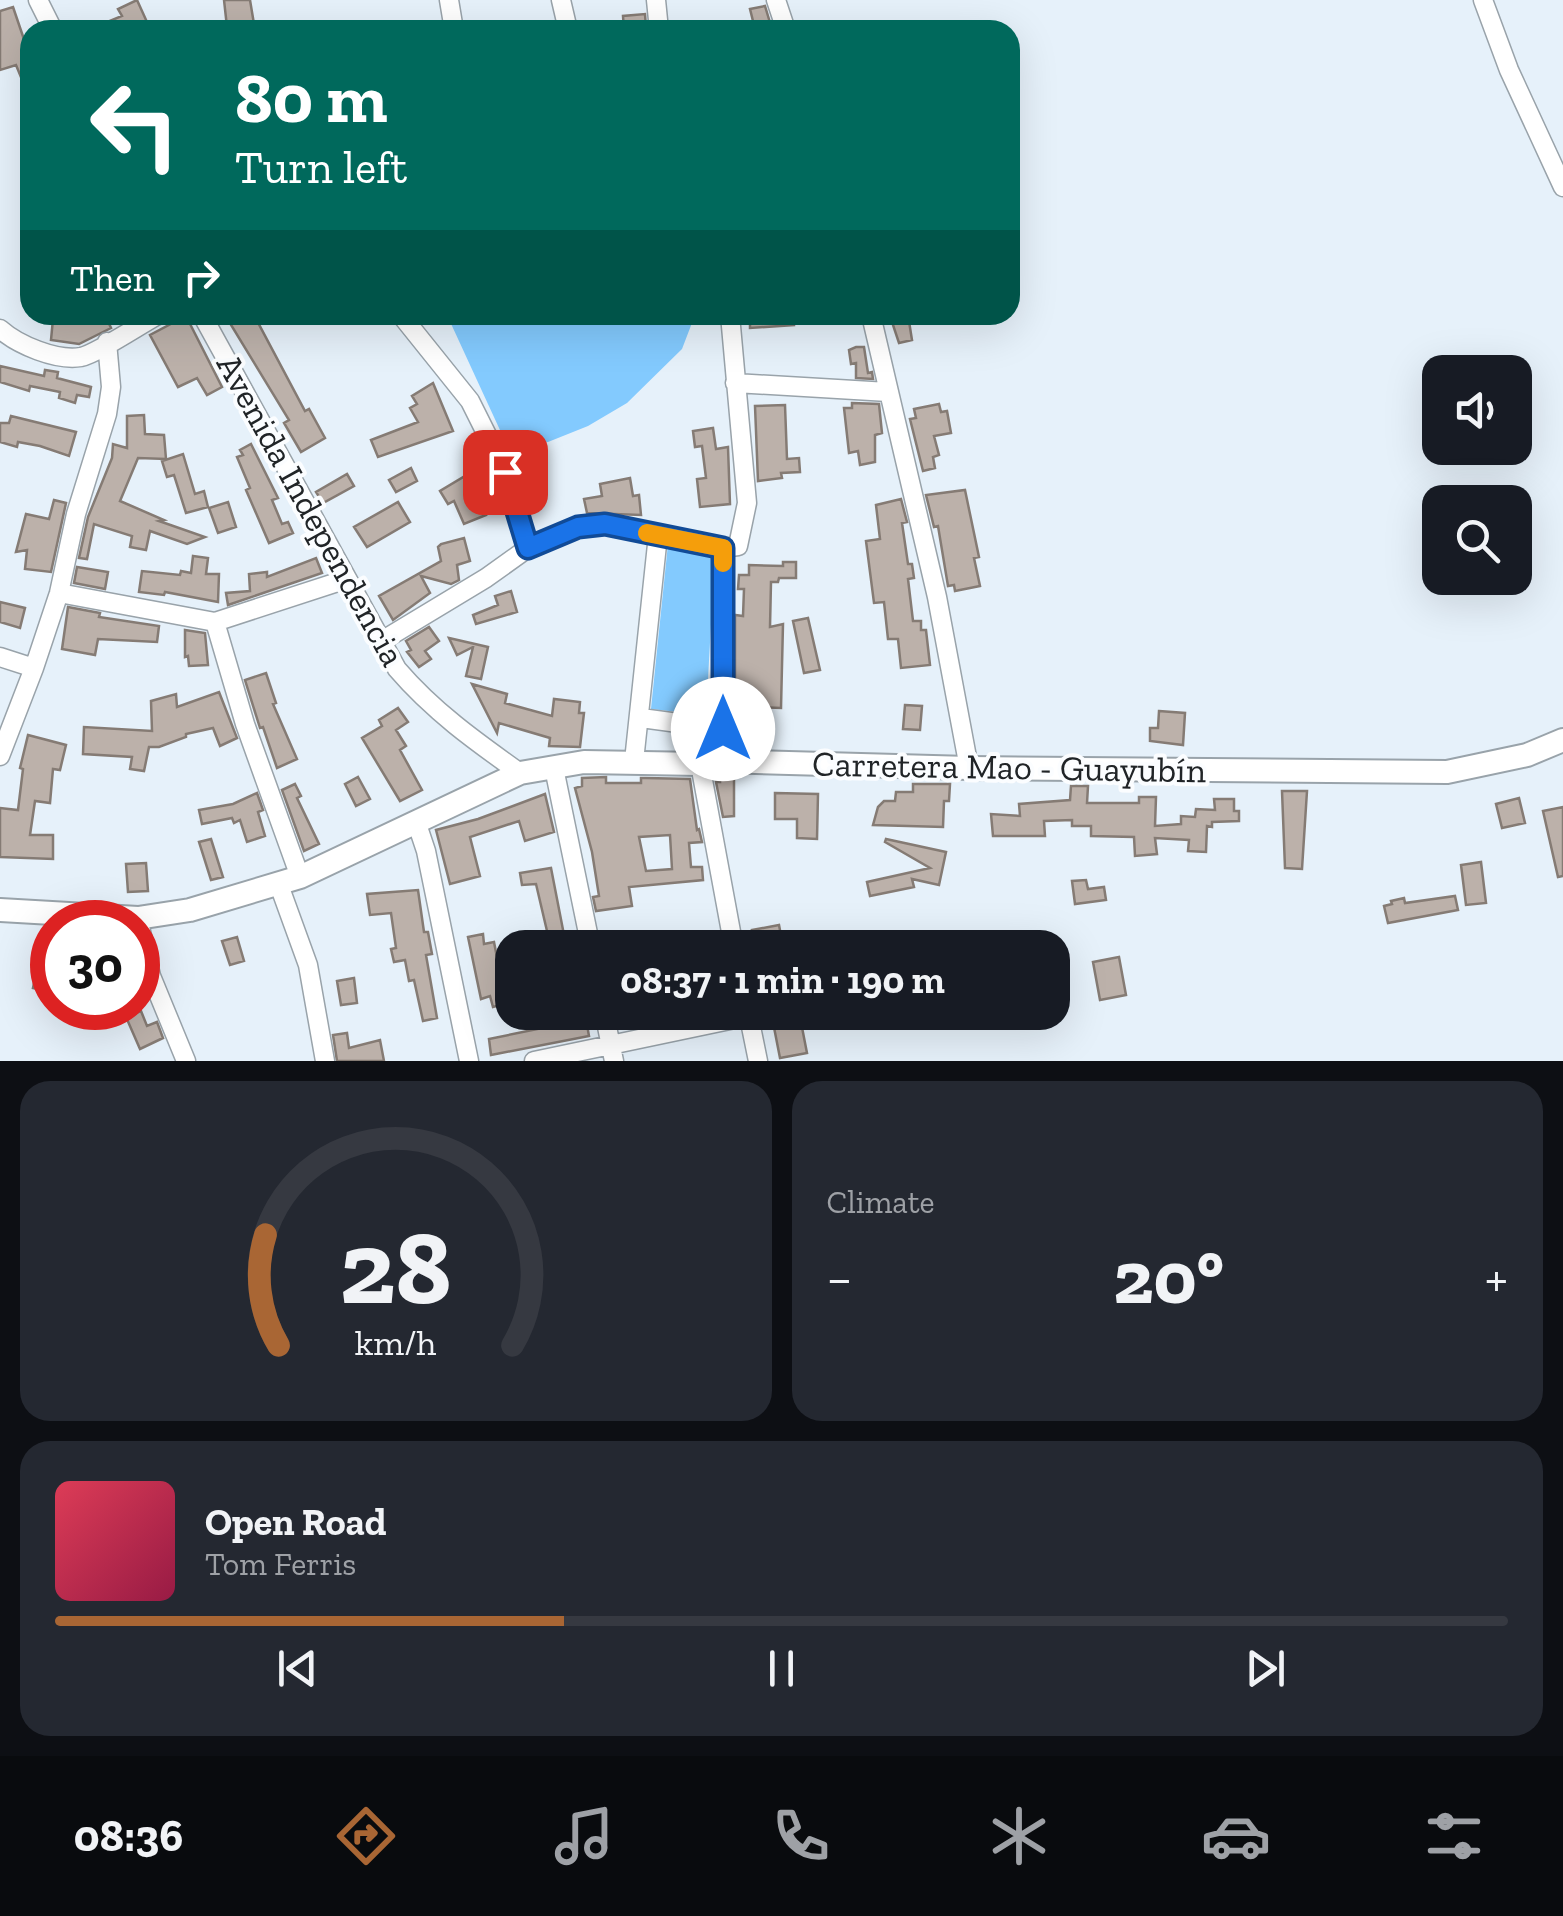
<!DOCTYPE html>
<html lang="en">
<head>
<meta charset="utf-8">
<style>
  :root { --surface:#171b24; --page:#242831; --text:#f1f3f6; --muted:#9ea1a6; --line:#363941; --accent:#a96634 }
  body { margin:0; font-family:"Zilla Slab",serif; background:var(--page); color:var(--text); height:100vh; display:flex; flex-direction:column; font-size:38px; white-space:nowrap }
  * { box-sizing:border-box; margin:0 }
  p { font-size:32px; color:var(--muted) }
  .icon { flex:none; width:55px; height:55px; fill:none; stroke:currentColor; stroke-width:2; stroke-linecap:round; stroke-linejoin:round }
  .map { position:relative; height:1061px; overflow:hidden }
  .details { display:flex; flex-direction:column; gap:20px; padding:20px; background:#0d0f14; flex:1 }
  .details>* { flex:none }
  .banner { position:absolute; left:20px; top:20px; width:1000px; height:305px; border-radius:30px; box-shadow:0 10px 40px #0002; background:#00695c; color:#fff; overflow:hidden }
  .tools { position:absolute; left:1422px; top:355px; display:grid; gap:20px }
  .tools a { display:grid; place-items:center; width:110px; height:110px; border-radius:20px; background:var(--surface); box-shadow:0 10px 40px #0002; font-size:50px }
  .speed { position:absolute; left:30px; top:900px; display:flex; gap:20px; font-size:50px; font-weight:700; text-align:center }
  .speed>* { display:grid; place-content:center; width:130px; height:130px; border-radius:50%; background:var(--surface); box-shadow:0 10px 40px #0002; line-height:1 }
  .speed .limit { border:15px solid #d22; background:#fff; color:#111 }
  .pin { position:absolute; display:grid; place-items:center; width:85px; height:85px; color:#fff; margin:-42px; border-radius:20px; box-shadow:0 5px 15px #0006 }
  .me { position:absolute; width:110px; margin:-55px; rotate:0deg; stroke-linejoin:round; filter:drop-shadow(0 0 8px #0008) }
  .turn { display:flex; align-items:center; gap:35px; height:210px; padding:0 50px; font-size:45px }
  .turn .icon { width:130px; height:130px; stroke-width:2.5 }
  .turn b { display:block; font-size:70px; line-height:85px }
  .then { display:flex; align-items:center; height:95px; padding:0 50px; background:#0003; gap:20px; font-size:38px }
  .big { font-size:75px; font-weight:800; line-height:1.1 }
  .details .card { flex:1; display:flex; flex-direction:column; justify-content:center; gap:15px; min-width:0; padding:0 35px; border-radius:30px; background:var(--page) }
  .details .dial { align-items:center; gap:0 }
  .dial svg { height:260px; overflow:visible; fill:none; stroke:var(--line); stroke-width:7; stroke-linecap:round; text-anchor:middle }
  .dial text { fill:var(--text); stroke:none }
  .song { display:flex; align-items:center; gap:30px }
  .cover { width:120px; height:120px; border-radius:15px; background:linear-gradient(135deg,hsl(350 70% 55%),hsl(340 70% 35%)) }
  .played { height:10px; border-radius:5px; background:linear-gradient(90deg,var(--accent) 35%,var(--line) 35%) }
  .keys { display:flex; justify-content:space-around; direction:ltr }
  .heat { display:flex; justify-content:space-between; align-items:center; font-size:55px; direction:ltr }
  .details .tiles { flex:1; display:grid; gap:20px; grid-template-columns:1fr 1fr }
  .card:last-child { grid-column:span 2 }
  .trip { position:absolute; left:495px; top:930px; width:575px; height:100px; border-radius:30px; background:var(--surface); box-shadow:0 10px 40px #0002; font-weight:800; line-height:100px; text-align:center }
  .tab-bar { display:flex; height:160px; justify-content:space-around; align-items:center; background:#090b0e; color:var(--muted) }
  .tab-bar .icon { width:70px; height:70px }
  .tab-bar .current { color:var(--accent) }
  .tab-bar b { font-size:45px; color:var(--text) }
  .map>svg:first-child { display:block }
</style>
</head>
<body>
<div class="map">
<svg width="1563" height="1061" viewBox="0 0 1563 1061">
  <rect width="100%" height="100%" fill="#e6f1fa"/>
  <!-- green -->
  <path fill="#83cafe" d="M447 315H695L682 349 627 403 588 426 548 442 505 441Z
    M668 544 715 552 706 715 651 709Z"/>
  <!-- building -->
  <path fill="#bcb1aa" stroke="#857b74" stroke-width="2.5" fill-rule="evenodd" d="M137 0 147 22 129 30H88L122 16 118 9Z
    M224 0H250L254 24 227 27Z
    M765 6 771 26 755 29 750 9Z
    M13 7 30 57V99L16 65 0 70V11Z
    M645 14 646 28 624 30 623 16Z
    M225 315H254L305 411 309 409 325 438 301 452 284 423 289 420Z
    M750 315H794V325L750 328Z
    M908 315 912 340 899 343 890 316Z
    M74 316 106 317 111 328 79 344 51 340 53 319 74 320Z
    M186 316 222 387 207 395 197 378 178 387 150 335Z
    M856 347H864L868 373 872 372 873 379 856 378V363L851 364 849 350Z
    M0 366 44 376 45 370 58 372 57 378 91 387 89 397 77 395 75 403 59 398 60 392 30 386 29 391 0 382Z
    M433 383 453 431 378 457 371 440 418 422 410 408 417 404 412 396Z
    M852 403 879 404 882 433 875 435V462L860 465 858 451 849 453 844 408H852Z
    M939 404 941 412 947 411 951 433 934 436 939 455 933 457 935 468 923 471 910 419 916 418 914 409Z
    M785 405 787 459 799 458 800 472 781 473 782 478 758 481 755 406Z
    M144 415 145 434 164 435 166 459 138 458 120 501 164 520 159 521 205 537 187 544 150 531 146 550 130 547 132 536 94 524 87 559 79 558 88 517 112 458 113 444 127 448V416Z
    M11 416 76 432 69 456 40 446 18 442 17 447 0 442V423H9Z
    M713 428 716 449 728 447 730 504 700 507 697 479 706 478 702 446 695 447 693 431Z
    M251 444 278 498 272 500 282 524 288 522 293 533 269 543 246 490 250 488 237 457 243 455 240 450Z
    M183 454 195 494 204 491 208 507 186 513 174 475 167 477 162 461Z
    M411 468 417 481 396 492 389 480Z
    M470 473 478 487 475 488 486 515 464 524 454 501 448 504 440 491Z
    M347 474 354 486 323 503 316 492Z
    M630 478 633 496 639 495 641 515 587 513 584 499 602 496 600 484Z
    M965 490 979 557 974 558 980 586 955 591 954 585 948 586 938 526 934 527 926 495Z
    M901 499 907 522 902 523 908 564H912L914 578 908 579 913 621H921V630H926L930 665 901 668 898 639H888L884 602 874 603 866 541 880 539 876 505Z
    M54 500 66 503 51 572 25 569 27 550 16 552 26 514 49 519Z
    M228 502 236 527 218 533 209 508Z
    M398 502 410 522 367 547 354 527Z
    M464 538 470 561 457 565 459 580 451 584 421 576 430 593 393 620 379 596 441 561 438 547 441 544Z
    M193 556 208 558 206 574H219L218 602 165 592 164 595 139 592 142 571 180 575 181 571 191 573Z
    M316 558 322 573 228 605 226 593 250 591 249 574 267 572V577Z
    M783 562H796V578H779L778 582H771L770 627 783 624 781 708 757 707 756 747 735 746V615L743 616 744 589H738L739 575H749V565L783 566Z
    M77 567 108 572 105 589 74 583Z
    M511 591 517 612 476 624 473 615 498 605 495 596Z
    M0 602 25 608 20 628 0 622Z
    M68 607 100 613 99 617 159 626 157 642 98 639 95 655 62 649Z
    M808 618 820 670 804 673 793 621Z
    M429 627 439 641 425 651 431 659 419 667 407 652 411 650 406 641Z
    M185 630 205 633 208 665 189 666 188 656 185 657Z
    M449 638 488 647 481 679 466 676 473 647 457 655Z
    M266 673 276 703 273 704 297 759 277 768 263 727 260 728 245 680Z
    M472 684 507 694 505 703 552 716 554 699 580 702 579 713H584L580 747 549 746 550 738 499 723 497 733Z
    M219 692 237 738 220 746 213 728 186 734V737L159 747H149L144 771 130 769 132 757 83 754 84 727 152 731 151 701 176 694 177 707Z
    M905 705 922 706 920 730 903 729Z
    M398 708 408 722 396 730 406 746 400 750 422 790 400 801 362 738 382 726 379 720Z
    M1159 711 1185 713 1183 745 1150 741V728H1158Z
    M28 735 66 745 60 770 53 769 50 803 35 801 30 835H53V859L0 857V808L18 810 23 769 20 768Z
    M358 777 370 799 356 806 345 784Z
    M606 777V783H641V778H646L690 779 697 830 699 829 702 842 689 843 691 867H702L703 880 629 887 632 906 596 911 593 897 599 896 592 852 575 788 582 786V778ZM670 835 672 869 646 871 639 837Z
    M720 777H734V816L723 817 716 782H720Z
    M295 784 301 796 297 798 319 844 304 851 282 790Z
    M913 784H950L949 801H944L943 827 873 825 878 807 884 801H895L896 792H913Z
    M1071 786H1088L1087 803H1139V797H1156L1155 826 1181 824V816L1195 817 1196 809 1215 810 1214 799H1234V811H1239V821L1212 822V827L1207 826 1206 852 1188 851 1189 840 1155 838 1157 854 1135 856 1134 837 1091 836V826H1072V820L1044 821 1045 836H993L991 814 1020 816 1019 804 1070 800Z
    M1282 791H1307L1302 869 1285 868Z
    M257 793 263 810 258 812 265 836 247 842 240 820 234 823 232 818 202 824 199 810 233 804Z
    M775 793 818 794 817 839 797 838V819H775Z
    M545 794 554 832 525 841 519 821 470 837 480 876 450 884 436 830 478 819Z
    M1519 798 1525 823 1502 828 1496 804Z
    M1563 807V876L1558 877 1543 811Z
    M211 839 223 877 211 880 199 842Z
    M886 839 946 852 939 885 912 879 914 887 870 896 867 882 930 868 885 842Z
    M1481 862 1486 903 1466 905 1461 865Z
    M146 863 148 891 128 892 126 864Z
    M551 868 565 940 534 947 532 934 547 931 536 884 522 885 520 873Z
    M1086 880 1088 889 1104 887 1106 900 1075 904 1072 881Z
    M418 890 424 932H428L432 954 426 955 437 1018 423 1021 414 980 409 981 405 960 394 962 391 949 396 948 391 913 370 915 367 894Z
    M1455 896 1458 910 1388 923 1384 906 1392 904 1391 901 1404 898 1405 903Z
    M779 925 783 946 756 948 752 930Z
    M483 934 484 944 494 942 500 973 512 971V1002L493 1007 490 996 481 999 468 937Z
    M237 937 244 961 230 965 222 941Z
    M35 950 52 954V986L49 985 48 991 33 988 37 968 32 967Z
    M1119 957 1126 995 1100 1000 1093 962Z
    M354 978 357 1003 341 1005 337 981Z
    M141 1011 147 1026 157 1022 163 1038 140 1049 126 1017Z
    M550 1012H570L572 1022 586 1019 589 1036 491 1055 489 1039 552 1026Z
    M771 1012H799L807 1053 780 1058Z
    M347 1033 349 1048 380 1040 384 1061H337L333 1035Z"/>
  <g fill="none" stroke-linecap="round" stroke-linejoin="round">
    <defs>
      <path id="street" d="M38 0 53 30
        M449 0 454 30
        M561 0 568 30
        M656 0 659 30
        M776 0 786 30
        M1483 0 1509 70 1563 187
        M202 315 397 669C433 711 475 741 520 773
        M401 315 470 401 505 471 528 548
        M871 315 937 597 969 768
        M0 329C18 345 56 361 81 357 96 354 141 324 158 315
        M735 383 888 392
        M59 593 215 622 347 579
        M215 622 245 724 300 877
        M380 642 486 578 528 548 578 527 605 524 723 548 738 546 747 503 730 315
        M0 657 34 668
        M641 718 723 729
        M0 756 34 668 59 593 76 514 107 414 111 387 107 342
        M634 761 658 535
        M722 761 723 548
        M700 764 734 948
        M554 768 591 948
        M416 821 426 851 469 1061
        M279 885 308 965 325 1061
        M138 918 151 976 186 1061
        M604 1012 614 1061
        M748 1012 758 1061
        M534 1061 749 1016"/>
      <path id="secondary" d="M0 910 138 918 190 910 300 877 520 773 584 762 700 764 722 761 969 768 1447 772 1527 755 1563 740"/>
    </defs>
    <!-- street casing -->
    <use href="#street" stroke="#99a3aa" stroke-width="21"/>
    <!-- secondary casing -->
    <use href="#secondary" stroke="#99a3aa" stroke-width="26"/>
    <!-- street -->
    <use href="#street" stroke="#fff" stroke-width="18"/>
    <!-- secondary -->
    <use href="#secondary" stroke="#fff" stroke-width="22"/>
  </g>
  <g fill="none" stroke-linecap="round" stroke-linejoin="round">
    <defs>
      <path id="route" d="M505 472 528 548 578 527 605 524 723 548V729"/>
    </defs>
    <!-- route casing -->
    <use href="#route" stroke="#114b97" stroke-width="25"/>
    <!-- route -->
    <use href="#route" stroke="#1a73e8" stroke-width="18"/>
    <!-- slow -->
    <path stroke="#f59e0b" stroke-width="18" d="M647 533 723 548V563"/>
  </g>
  <g text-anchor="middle" stroke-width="8" stroke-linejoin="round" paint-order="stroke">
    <!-- street labels -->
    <g font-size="35" fill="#202427" stroke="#fbfdff">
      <text transform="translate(311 510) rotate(61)" y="12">Avenida Independencia</text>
      <text transform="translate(1009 767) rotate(1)" y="12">Carretera Mao - Guayubín</text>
    </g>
  </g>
</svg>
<div class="tools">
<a><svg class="icon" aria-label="sound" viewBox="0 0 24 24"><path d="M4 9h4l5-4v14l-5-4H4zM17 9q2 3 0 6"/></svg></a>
<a><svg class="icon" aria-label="search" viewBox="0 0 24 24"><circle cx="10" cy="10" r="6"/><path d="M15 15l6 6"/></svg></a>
</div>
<div class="speed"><div class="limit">30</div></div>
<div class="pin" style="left:505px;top:472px;background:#d93025"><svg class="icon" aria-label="arrive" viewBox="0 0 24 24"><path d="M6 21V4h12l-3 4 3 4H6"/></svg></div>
<svg class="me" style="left:723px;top:729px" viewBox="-20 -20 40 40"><circle r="19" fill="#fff"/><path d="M0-13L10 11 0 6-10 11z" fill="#1a73e8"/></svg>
<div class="trip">08:37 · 1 min · 190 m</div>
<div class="banner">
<div class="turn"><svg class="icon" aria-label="left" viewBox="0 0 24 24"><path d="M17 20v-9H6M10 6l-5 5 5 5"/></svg><div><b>80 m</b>Turn left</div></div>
<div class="then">Then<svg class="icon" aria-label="right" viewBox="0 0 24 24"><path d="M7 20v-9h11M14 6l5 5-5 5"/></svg></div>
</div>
</div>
<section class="details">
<div class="tiles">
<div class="card dial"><svg viewBox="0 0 100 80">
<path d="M14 69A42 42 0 1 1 86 69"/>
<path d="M14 69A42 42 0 0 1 10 35" stroke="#a96634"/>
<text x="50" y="56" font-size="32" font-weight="700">28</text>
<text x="50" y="72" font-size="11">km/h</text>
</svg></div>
<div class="card"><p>Climate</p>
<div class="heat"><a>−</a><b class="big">20°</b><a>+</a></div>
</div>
<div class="card">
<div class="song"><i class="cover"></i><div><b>Open Road</b><p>Tom Ferris</p></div></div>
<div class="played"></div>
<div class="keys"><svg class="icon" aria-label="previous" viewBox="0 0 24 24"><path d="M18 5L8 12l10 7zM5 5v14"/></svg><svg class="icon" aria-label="pause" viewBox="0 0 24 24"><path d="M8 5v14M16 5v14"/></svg><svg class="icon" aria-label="next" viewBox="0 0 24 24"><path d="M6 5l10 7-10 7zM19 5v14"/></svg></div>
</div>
</div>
</section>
<nav class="tab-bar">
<b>08:36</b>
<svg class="icon current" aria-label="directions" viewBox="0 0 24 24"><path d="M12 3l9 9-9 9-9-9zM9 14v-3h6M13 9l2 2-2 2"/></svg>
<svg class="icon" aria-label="music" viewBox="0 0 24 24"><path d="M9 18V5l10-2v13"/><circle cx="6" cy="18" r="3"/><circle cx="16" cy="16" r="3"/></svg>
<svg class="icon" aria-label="phone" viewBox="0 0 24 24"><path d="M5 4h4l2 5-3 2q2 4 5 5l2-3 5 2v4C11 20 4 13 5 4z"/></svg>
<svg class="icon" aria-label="climate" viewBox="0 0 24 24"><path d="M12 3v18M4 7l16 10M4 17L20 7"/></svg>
<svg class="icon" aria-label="car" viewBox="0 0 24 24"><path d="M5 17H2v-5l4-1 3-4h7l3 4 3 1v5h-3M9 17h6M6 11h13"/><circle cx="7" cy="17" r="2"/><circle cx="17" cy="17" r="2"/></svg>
<svg class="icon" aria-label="filters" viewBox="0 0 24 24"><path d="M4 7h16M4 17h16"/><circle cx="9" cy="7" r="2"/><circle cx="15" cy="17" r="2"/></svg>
</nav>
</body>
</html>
